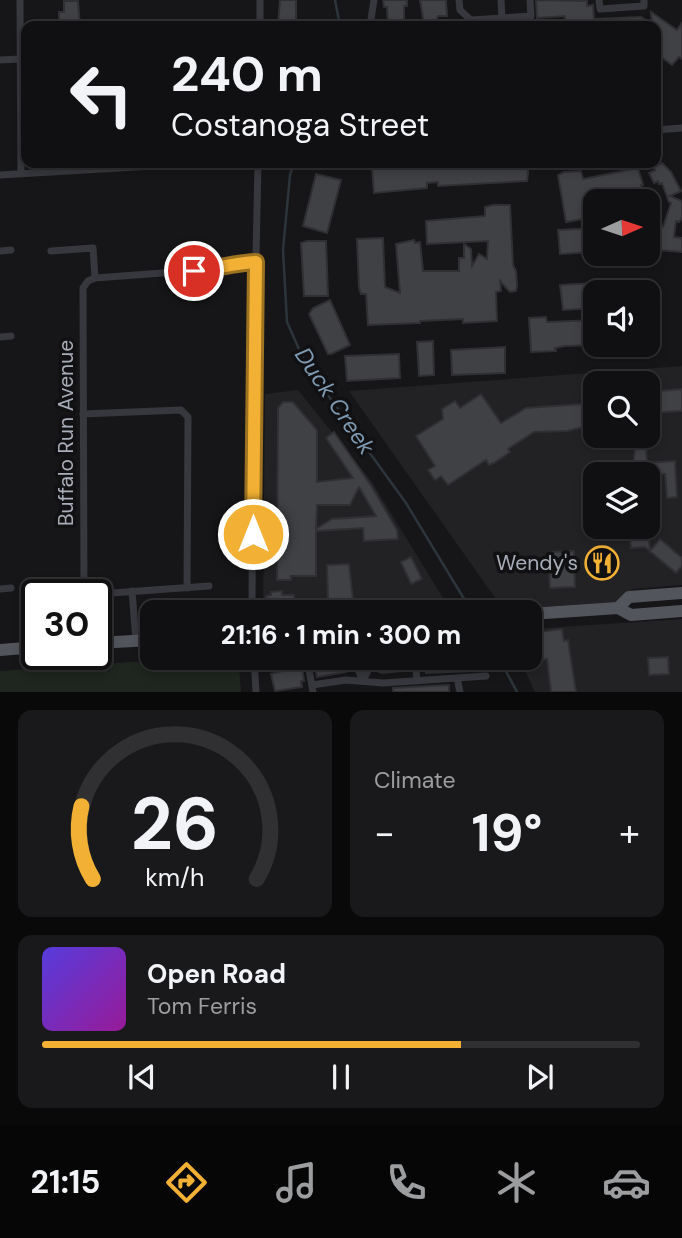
<!DOCTYPE html>
<html lang="en">
<head>
<meta charset="utf-8">
<style>
  :root { --surface:#101012; --page:#19191b; --text:#f1f3f6; --muted:#9c9d9f; --line:#303032; --accent:#f2b134 }
  body { margin:0; font-family:"DM Sans",sans-serif; background:var(--page); color:var(--text); height:100vh; display:flex; flex-direction:column; font-size:26px; white-space:nowrap }
  * { box-sizing:border-box; margin:0 }
  p { font-size:23px; color:var(--muted) }
  .icon { flex:none; width:38px; height:38px; fill:none; stroke:currentColor; stroke-width:2; stroke-linecap:round; stroke-linejoin:round }
  .map { position:relative; height:692px; overflow:hidden }
  .side { display:flex; flex-direction:column; gap:18px; padding:18px; background:#09090a; flex:1 }
  .side>* { flex:none }
  .guide { position:absolute; left:21px; top:21px; width:640px; height:147px; border-radius:14px; box-shadow:0 4px 10px #0003,0 0 0 2px var(--line); background:#101012; color:var(--text); overflow:hidden }
  .needle { width:46px; rotate:87deg }
  .tools { position:absolute; left:583px; top:189px; display:grid; gap:14px }
  .tools a { display:grid; place-items:center; width:77px; height:77px; border-radius:14px; background:var(--surface); box-shadow:0 4px 10px #0003,0 0 0 2px var(--line); font-size:35px }
  .speed { position:absolute; left:21px; top:579px; display:flex; gap:14px; font-size:35px; font-weight:700; text-align:center }
  .speed>* { display:grid; place-content:center; width:91px; height:91px; border-radius:50%; background:var(--surface); box-shadow:0 4px 10px #0003,0 0 0 2px var(--line); line-height:1 }
  .speed .limit { border:4px solid #111; border-radius:10px; background:#fff; color:#111 }
  .pin { position:absolute; display:grid; place-items:center; width:60px; height:60px; color:#fff; margin:-30px; border:4px solid #fff; border-radius:50%; box-shadow:0 2px 7px #0007 }
  .me { position:absolute; width:77px; margin:-38px; rotate:0deg; stroke-linejoin:round; filter:drop-shadow(0 0 5px #0008) }
  .turn { display:flex; align-items:center; gap:24px; height:147px; padding:0 35px; font-size:32px }
  .turn .icon { width:91px; height:91px; stroke-width:2.5 }
  .turn b { display:block; font-size:49px; line-height:60px }
  .big { font-size:52px; font-weight:700; line-height:1.1 }
  .side .tile { flex:1; display:flex; flex-direction:column; justify-content:center; gap:10px; min-width:0; padding:0 24px; border-radius:14px; background:var(--page) }
  .side .dial { align-items:center; gap:0 }
  .dial svg { height:182px; overflow:visible; fill:none; stroke:var(--line); stroke-width:7; stroke-linecap:round; text-anchor:middle }
  .dial text { fill:var(--text); stroke:none }
  .song { display:flex; align-items:center; gap:21px }
  .cover { width:84px; height:84px; border-radius:10px; background:linear-gradient(135deg,hsl(250 70% 55%),hsl(300 70% 35%)) }
  .played { height:7px; border-radius:4px; background:linear-gradient(90deg,var(--accent) 70%,var(--line) 70%) }
  .keys { display:flex; justify-content:space-around; direction:ltr }
  .heat { display:flex; justify-content:space-between; align-items:center; font-size:38px; direction:ltr }
  .side .tiles { flex:1; display:grid; gap:18px; grid-template-columns:1fr 1fr }
  .tile:last-child { grid-column:span 2 }
  .trip { position:absolute; left:140px; top:600px; width:402px; height:70px; border-radius:14px; background:var(--surface); box-shadow:0 4px 10px #0003,0 0 0 2px var(--line); font-weight:700; line-height:70px; text-align:center }
  .dock { display:flex; height:112px; justify-content:space-around; align-items:center; background:#060607; color:var(--muted) }
  .dock .icon { width:49px; height:49px }
  .dock .selected { color:var(--accent) }
  .dock b { font-size:32px; color:var(--text) }
  .map>svg:first-child { display:block }
</style>
</head>
<body>
<div class="map">
<svg width="682" height="692" viewBox="0 0 682 692">
  <rect width="100%" height="100%" fill="#161618"/>
  <!-- built -->
  <path fill="#222225" fill-rule="evenodd" d="M682 366V585L632 589 618 608 505 612 349 391ZM595 383H648V436H595ZM595 474H648V527H595Z
    M298 390 372 482 446 603 303 612H266L263 610 265 394Z
    M682 619V692H535L519 658H530V629Z"/>
  <!-- green -->
  <path fill="#1e261f" d="M192 658H231L239 666 241 692H0V671Z"/>
  <g fill="none" stroke-linecap="round" stroke-linejoin="round">
    <!-- stream -->
    <path stroke="#2c353c" stroke-width="2.5" d="M335 0 340 26
      M294 163 290 175 283 250 287 322 306 365 406 503 472 612
      M499 658 517 692"/>
  </g>
  <!-- building -->
  <path fill="#404145" stroke="#303034" stroke-width="2" fill-rule="evenodd" d="M280 0H296V25H278Z
    M383 0H407V6H404V26H388L387 7H384Z
    M420 0H446L447 16H438L435 23 424 24Z
    M536 0 587 1V6L593 5 594 19 641 17 652 24 651 12 677 30 682 23V59L679 57 672 65 656 53V26H565V16L537 18Z
    M64 1H78L80 26H59V12H64Z
    M437 163H528V174L527 181 438 186V182L427 183V188L374 193 372 168 425 164V165Z
    M662 163 671 172 681 191 670 196 682 201V218L679 222 676 221 674 237 682 238V252L648 249V229L649 226 663 227 671 203 669 202 662 183 659 184 658 181 654 183 649 173 655 170 653 167Z
    M638 168 643 185H641L642 191 587 202 588 218 566 222 558 175 564 172 581 171 583 179Z
    M316 174 341 180 327 233 303 226Z
    M493 205H510L513 265 516 271 517 286 516 291 510 292 500 281 501 291 496 292 497 321 463 323V319L420 321V323L368 325 366 294H361L359 288 357 239 383 238 385 287 400 293 396 244 414 240 415 243 420 242 423 271H459V258H464V244L471 249 472 266 479 254 487 259 488 241 427 244 426 221 485 216V207Z
    M595 228V252L560 254 558 230Z
    M307 241H326L328 296H304L301 243Z
    M613 282 614 285H642V291L595 292V308L563 310 560 285Z
    M330 300 350 345 331 354H328L309 314 313 308Z
    M546 317 547 322 595 320V345L565 346 555 348 556 351 531 352 529 318Z
    M433 341 434 375 419 376 417 342Z
    M505 347V373L452 375 451 350Z
    M399 354 400 378 347 381 345 356Z
    M682 389V411L648 413V392Z
    M481 394 501 423 526 408 582 404 584 427 567 431 534 432 508 449 510 452 494 463 489 465 486 460 448 485 441 476 435 480 428 470 435 466 416 436 443 419 442 409 455 401 460 408Z
    M283 402H293L317 430V482L353 478 326 438 334 432 372 487 397 530 398 539 364 541 363 528 316 531V576H291V580H277L278 408ZM359 487 376 516 332 519 316 529 317 505H350Z
    M646 447 647 463 675 461 677 497 667 498 665 474H640V466H633L635 448Z
    M629 527H648L650 551 660 539 682 558V566L676 573 645 547 631 548Z
    M607 546 611 578 597 579 594 547Z
    M574 551 575 587 550 588 548 552Z
    M411 557 422 579 411 584 401 562Z
    M349 564 353 600H328L327 565Z
    M282 591V595H294V602L266 604V596L271 595V592Z
    M562 629 564 641 568 640 576 692H551L547 659 542 660 539 632Z
    M668 657 669 674 649 675 648 658Z
    M313 658H345L346 672 317 677Z
    M377 658H409L410 670 383 673 379 672Z
    M425 658H472V671L426 673Z
    M302 665 304 681H301L302 687 275 691 271 674 286 670V666Z
    M449 685V692H393V688Z"/>
  <g fill="none" stroke-linecap="round" stroke-linejoin="round">
    <!-- street -->
    <path stroke="#37383d" stroke-width="7" d="M20 0 21 173
      M459 0 460 10 471 20 531 16 530 0
      M501 0 502 18
      M599 0 600 9 644 6V0
      M260 26V0
      M370 26 374 0
      M0 60 21 59
      M656 130 682 128
      M0 175 204 163
      M0 251 11 250
      M51 251 93 248 95 278
      M0 337 11 336
      M83 414 181 410 188 417 187 588
      M0 589 11 588
      M132 591 136 641
      M84 595 83 288 88 281 95 278 216 269 230 263H256
      M84 595 209 586
      M252 612 253 395 258 163
      M254 658 256 692
      M307 658 313 692
      M357 658V667L363 681
      M415 658 417 681
      M457 678 460 692
      M363 681 370 666 369 658
      M312 685 346 680 383 683 486 676"/>
    <!-- primary -->
    <path stroke="#53555c" stroke-width="12" d="M618 608 629 597 682 593
      M530 614 618 608 631 615 682 611
      M96 643 152 640
      M0 650 37 647"/>
  </g>
  <g fill="none" stroke-linecap="round" stroke-linejoin="round">
    <defs>
      <path id="route" d="M194 271C215 269 234 263 256 262L253 534"/>
    </defs>
    <!-- route casing -->
    <use href="#route" stroke="#9d7322" stroke-width="18"/>
    <!-- route -->
    <use href="#route" stroke="#f2b134" stroke-width="12"/>
  </g>
  <!-- icons -->
  <defs>
    <symbol id="restaurant-ring" viewBox="-11 -11 22 22"><circle r="9.5" fill="#111113" stroke="#f2b134" stroke-width="1.5"/><path d="M-5-6h1v4h1v-4h1v4h1v-4h1v5L-1.5 .5V6h-2V.5L-5-1ZM5-6V6H3V1.5H1.5Q1.5-4 5-6Z" fill="#f2b134"/></symbol>
  </defs>
  <g fill-rule="evenodd">
    <use href="#restaurant-ring" x="583" y="544" width="38" height="38"/>
  </g>
  <g text-anchor="middle" stroke-width="7" stroke-linejoin="round" paint-order="stroke">
    <!-- street labels -->
    <g font-size="21" fill="#a8adb8" stroke="#111113">
      <text transform="translate(66 433) rotate(-90)" y="7">Buffalo Run Avenue</text>
    </g>
    <!-- poi labels -->
    <g font-size="21" fill="#a8adb8" stroke="#111113" text-anchor="end">
      <text x="578" y="570">Wendy's</text>
    </g>
    <!-- water labels -->
    <g font-size="23" font-style="italic" fill="#7f9bb3" stroke="#111113">
      <text transform="translate(335 401) rotate(56)" y="8">Duck Creek</text>
    </g>
  </g>
</svg>
<div class="tools">
<a><svg class="needle" viewBox="-14 -14 28 28"><path d="M0-13l5 13h-10z" fill="#e53935"/><path d="M0 13l5-13h-10z" fill="#9c9d9f"/></svg></a>
<a><svg class="icon" aria-label="sound" viewBox="0 0 24 24"><path d="M4 9h4l5-4v14l-5-4H4zM17 9q2 3 0 6"/></svg></a>
<a><svg class="icon" aria-label="search" viewBox="0 0 24 24"><circle cx="10" cy="10" r="6"/><path d="M15 15l6 6"/></svg></a>
<a><svg class="icon" aria-label="layers" viewBox="0 0 24 24"><path d="M12 4l9 5-9 5-9-5zM3 14l9 5 9-5"/></svg></a>
</div>
<div class="speed"><div class="limit">30</div></div>
<div class="pin" style="left:194px;top:271px;background:#d93025"><svg class="icon" aria-label="arrive" viewBox="0 0 24 24"><path d="M6 21V4h12l-3 4 3 4H6"/></svg></div>
<svg class="me" style="left:253px;top:534px" viewBox="-20 -20 40 40"><circle r="17" fill="#f2b134" stroke="#fff" stroke-width="3"/><path d="M0-11L8 9 0 5-8 9z" fill="#fff"/></svg>
<div class="trip">21:16 · 1 min · 300 m</div>
<div class="guide">
<div class="turn"><svg class="icon" aria-label="left" viewBox="0 0 24 24"><path d="M17 20v-9H6M10 6l-5 5 5 5"/></svg><div><b>240 m</b>Costanoga Street</div></div>
</div>
</div>
<section class="side">
<div class="tiles">
<div class="tile dial"><svg viewBox="0 0 100 80">
<path d="M14 69A42 42 0 1 1 86 69"/>
<path d="M14 69A42 42 0 0 1 9 37" stroke="#f2b134"/>
<text x="50" y="56" font-size="32" font-weight="700">26</text>
<text x="50" y="72" font-size="11">km/h</text>
</svg></div>
<div class="tile"><p>Climate</p>
<div class="heat"><a>−</a><b class="big">19°</b><a>+</a></div>
</div>
<div class="tile">
<div class="song"><i class="cover"></i><div><b>Open Road</b><p>Tom Ferris</p></div></div>
<div class="played"></div>
<div class="keys"><svg class="icon" aria-label="previous" viewBox="0 0 24 24"><path d="M18 5L8 12l10 7zM5 5v14"/></svg><svg class="icon" aria-label="pause" viewBox="0 0 24 24"><path d="M8 5v14M16 5v14"/></svg><svg class="icon" aria-label="next" viewBox="0 0 24 24"><path d="M6 5l10 7-10 7zM19 5v14"/></svg></div>
</div>
</div>
</section>
<nav class="dock">
<b>21:15</b>
<svg class="icon selected" aria-label="directions" viewBox="0 0 24 24"><path d="M12 3l9 9-9 9-9-9zM9 14v-3h6M13 9l2 2-2 2"/></svg>
<svg class="icon" aria-label="music" viewBox="0 0 24 24"><path d="M9 18V5l10-2v13"/><circle cx="6" cy="18" r="3"/><circle cx="16" cy="16" r="3"/></svg>
<svg class="icon" aria-label="phone" viewBox="0 0 24 24"><path d="M5 4h4l2 5-3 2q2 4 5 5l2-3 5 2v4C11 20 4 13 5 4z"/></svg>
<svg class="icon" aria-label="climate" viewBox="0 0 24 24"><path d="M12 3v18M4 7l16 10M4 17L20 7"/></svg>
<svg class="icon" aria-label="car" viewBox="0 0 24 24"><path d="M5 17H2v-5l4-1 3-4h7l3 4 3 1v5h-3M9 17h6M6 11h13"/><circle cx="7" cy="17" r="2"/><circle cx="17" cy="17" r="2"/></svg>
</nav>
</body>
</html>
